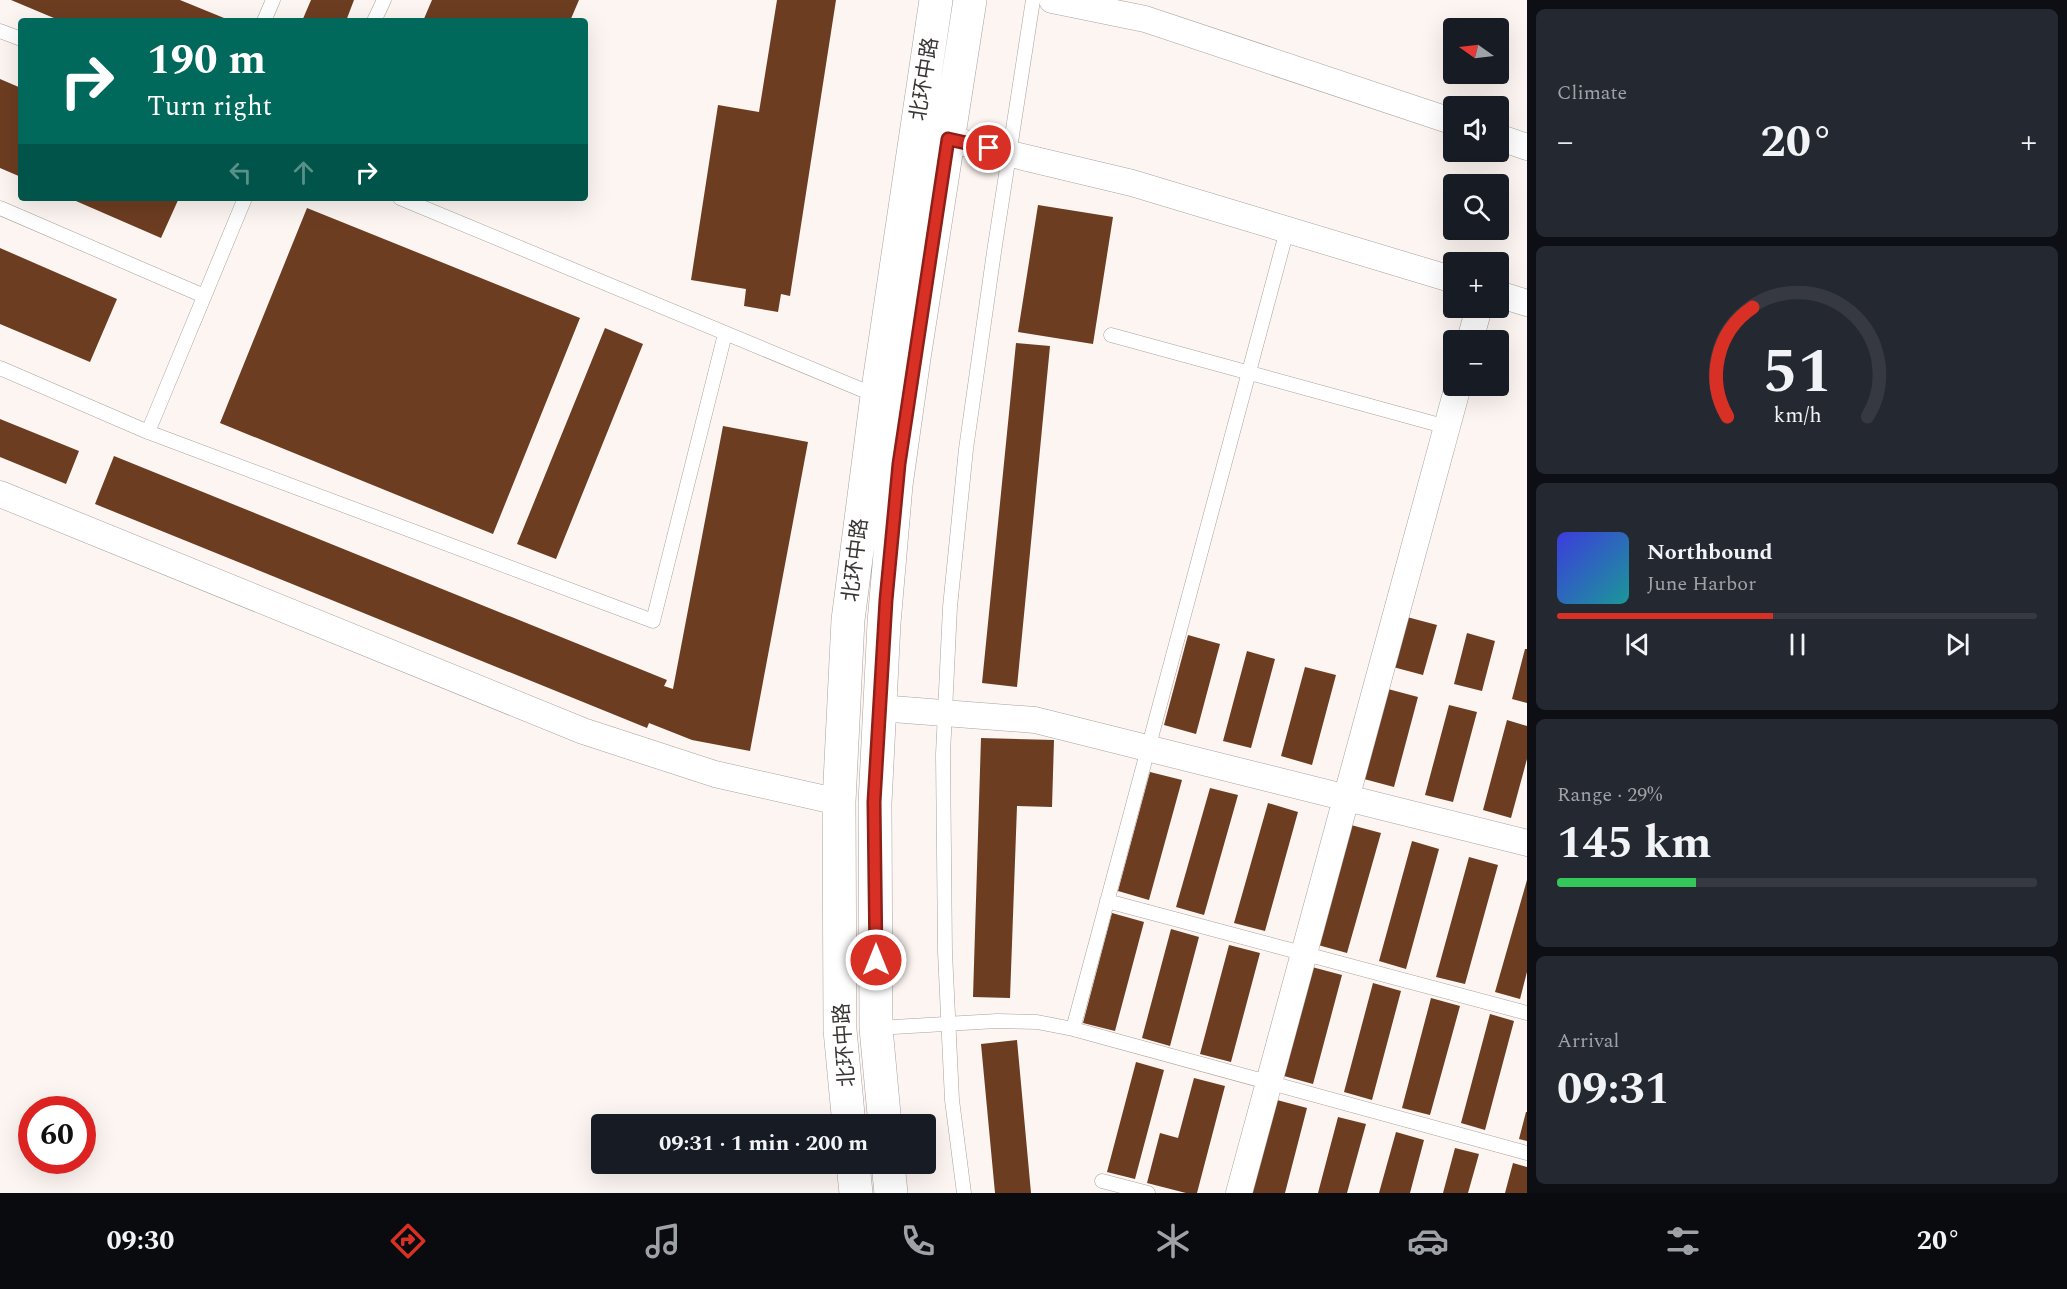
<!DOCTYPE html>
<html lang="en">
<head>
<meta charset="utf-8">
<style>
  :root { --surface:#171b24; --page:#242831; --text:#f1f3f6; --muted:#9ea1a6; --line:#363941; --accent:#d93025 }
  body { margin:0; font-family:Spectral,"Noto Sans SC",serif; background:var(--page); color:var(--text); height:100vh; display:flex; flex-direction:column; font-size:22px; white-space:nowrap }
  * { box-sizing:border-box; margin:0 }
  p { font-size:20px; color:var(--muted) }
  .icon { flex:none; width:33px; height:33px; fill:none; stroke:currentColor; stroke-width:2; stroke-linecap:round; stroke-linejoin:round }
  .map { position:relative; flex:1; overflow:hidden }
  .panel { display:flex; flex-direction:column; gap:9px; padding:9px; background:#0d0f14; width:540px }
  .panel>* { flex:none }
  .banner { position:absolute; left:18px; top:18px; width:570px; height:183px; border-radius:6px; box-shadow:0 6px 24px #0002; background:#00695c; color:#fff; overflow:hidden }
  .needle { width:39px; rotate:284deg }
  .tools { position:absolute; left:1443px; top:18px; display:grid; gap:12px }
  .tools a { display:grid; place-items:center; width:66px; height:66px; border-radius:6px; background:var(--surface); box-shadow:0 6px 24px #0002; font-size:30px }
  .speed { position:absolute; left:18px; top:1096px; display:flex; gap:12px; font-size:30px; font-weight:700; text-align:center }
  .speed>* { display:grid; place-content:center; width:78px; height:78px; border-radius:50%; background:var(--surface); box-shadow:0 6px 24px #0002; line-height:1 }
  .speed .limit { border:9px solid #d22; background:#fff; color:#111 }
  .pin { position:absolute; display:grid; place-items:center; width:51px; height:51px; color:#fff; margin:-26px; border:3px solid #fff; border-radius:50%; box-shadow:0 2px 6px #0007 }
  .me { position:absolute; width:66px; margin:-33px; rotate:0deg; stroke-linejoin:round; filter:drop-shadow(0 0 4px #0008) }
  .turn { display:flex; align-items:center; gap:21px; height:126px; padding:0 30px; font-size:27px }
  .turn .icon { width:78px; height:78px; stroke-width:2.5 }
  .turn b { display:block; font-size:42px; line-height:51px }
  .lanes { display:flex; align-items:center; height:57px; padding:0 30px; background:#0003; justify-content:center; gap:30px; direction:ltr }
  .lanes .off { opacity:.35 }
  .big { font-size:45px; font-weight:700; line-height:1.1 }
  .panel .widget { flex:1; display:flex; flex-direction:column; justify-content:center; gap:9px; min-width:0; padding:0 21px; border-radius:9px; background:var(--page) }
  .panel .dial { align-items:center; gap:0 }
  .dial svg { height:156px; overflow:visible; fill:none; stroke:var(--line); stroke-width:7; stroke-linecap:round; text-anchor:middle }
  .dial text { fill:var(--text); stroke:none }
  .song { display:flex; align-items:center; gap:18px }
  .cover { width:72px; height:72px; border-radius:9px; background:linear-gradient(135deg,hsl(240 70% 55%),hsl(180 70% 35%)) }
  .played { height:6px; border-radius:3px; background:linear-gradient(90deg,var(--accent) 45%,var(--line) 45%) }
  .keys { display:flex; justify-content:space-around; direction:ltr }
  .heat { display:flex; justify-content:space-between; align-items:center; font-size:33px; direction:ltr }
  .charge { height:9px; border-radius:4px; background:linear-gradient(90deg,#34c759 29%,var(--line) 0) }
  .trip { position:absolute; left:591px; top:1114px; width:345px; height:60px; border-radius:6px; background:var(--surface); box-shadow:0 6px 24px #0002; font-weight:700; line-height:60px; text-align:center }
  .tabs { display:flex; height:96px; justify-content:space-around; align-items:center; background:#090b0e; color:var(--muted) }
  .tabs .icon { width:42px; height:42px }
  .tabs .on { color:var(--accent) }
  .tabs b { font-size:27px; color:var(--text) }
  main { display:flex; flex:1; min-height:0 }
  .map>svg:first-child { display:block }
</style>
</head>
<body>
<main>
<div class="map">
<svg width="1527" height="1193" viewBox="0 0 1527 1193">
  <rect width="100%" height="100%" fill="#fcf5f1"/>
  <!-- building -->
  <path fill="#6d3d21" d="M11 0H180L224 18 223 21H61Z
    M311 0H354L346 21H302Z
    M432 0H579L570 21H423Z
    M777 0H836L790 296 781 294 778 312 744 306 746 289 691 280 718 105 759 112Z
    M0 79 21 88V177L0 168Z
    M69 198H179L161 238Z
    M1038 205 1113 217 1093 344 1018 332Z
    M307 208 580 318 493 534 220 423Z
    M0 248 117 299 90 362 0 324Z
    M605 328 643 344 556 559 517 544Z
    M1016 343 1050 346 1017 687 982 683Z
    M0 419 79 451 66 484 0 457Z
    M723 426 808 442 750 751 692 740 649 723 647 728 95 504 114 456 667 680 664 686 673 689Z
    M1407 617 1437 625 1423 675 1393 667Z
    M1467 633 1495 641 1482 691 1454 684Z
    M1188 635 1220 644 1196 734 1164 725Z
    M1525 649H1527V703L1512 699Z
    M1247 651 1275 659 1251 748 1223 741Z
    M1305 667 1336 675 1312 765 1281 756Z
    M1388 689 1418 697 1394 787 1364 779Z
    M1449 705 1477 712 1453 802 1425 795Z
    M1507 720 1527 726V759L1511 818 1483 810Z
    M981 738 1054 740 1052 807 1017 806 1010 998 973 997Z
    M1150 772 1182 780 1149 900 1118 891Z
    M1210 788 1238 795 1204 915 1176 907Z
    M1268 803 1298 812 1265 931 1234 923Z
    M1351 825 1381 833 1347 953 1318 945Z
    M1412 841 1439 849 1406 969 1379 961Z
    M1469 857 1498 865 1465 984 1436 977Z
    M1527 880V972L1520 999 1495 992Z
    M1112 913 1144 922 1115 1031 1083 1023Z
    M1171 929 1199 937 1170 1046 1142 1038Z
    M1229 945 1260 953 1231 1062 1200 1054Z
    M1312 967 1342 975 1313 1084 1284 1076Z
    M1373 983 1401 991 1372 1100 1344 1092Z
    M1431 998 1460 1006 1430 1115 1402 1108Z
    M1490 1014 1514 1021 1485 1130 1461 1123Z
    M1017 1040 1031 1193H995L981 1044Z
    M1136 1062 1164 1070 1135 1179 1107 1172Z
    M1194 1078 1225 1086 1197 1193H1186L1147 1183 1160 1133 1178 1138Z
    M1277 1100 1307 1108 1285 1193H1252Z
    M1526 1112H1527V1141L1519 1139Z
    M1338 1117 1366 1124 1347 1193H1318Z
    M1396 1132 1424 1140 1410 1193H1379Z
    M1455 1148 1479 1154 1468 1193H1443Z
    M1513 1163 1527 1167V1193H1505Z"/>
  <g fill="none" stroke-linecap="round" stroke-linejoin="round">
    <defs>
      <path id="lane" d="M264 21 273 0
        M374 21 384 0
        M0 31 21 39
        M400 198 877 396
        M0 208 204 296
        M1111 335 1447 427
        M0 368 148 432 653 621 725 334
        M148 432 245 198
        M1107 901 1527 1013
        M876 1028 997 1021 1037 1022 1073 1029 1527 1153
        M1073 1029 1287 230
        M1102 1181 1148 1193
        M964 1193 952 1100 945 952 943 754 950 607 966 449 994 252 1033 0"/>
      <path id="street" d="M1052 0 1145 19 1454 122
        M1498 137 1527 147
        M948 139 1132 183 1454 280
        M1498 294 1527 303
        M1470 340 1479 308
        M0 494 583 731 715 774 839 802
        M879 708 1035 720 1527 843
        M1239 1193 1458 386"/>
      <path id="primary" d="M849 1125 840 1030 839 802 848 620 877 396 936 0
        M885 1125 876 1028 875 803 884 623 896 485 914 358 970 0
        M853 1164 856 1193
        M888 1164 891 1193"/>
    </defs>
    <!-- lane casing -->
    <use href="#lane" stroke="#a9a29f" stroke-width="15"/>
    <!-- street casing -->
    <use href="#street" stroke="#a9a29f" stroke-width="27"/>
    <!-- primary casing -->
    <use href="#primary" stroke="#a9a29f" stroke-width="34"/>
    <!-- lane -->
    <use href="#lane" stroke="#fff" stroke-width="14"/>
    <!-- street -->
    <use href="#street" stroke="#fff" stroke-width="26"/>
    <!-- primary -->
    <use href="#primary" stroke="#fff" stroke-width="33"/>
  </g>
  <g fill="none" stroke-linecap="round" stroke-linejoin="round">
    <defs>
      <path id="route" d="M876 960 874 802 886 600 899 464 948 139 989 148"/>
    </defs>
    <!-- route casing -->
    <use href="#route" stroke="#8d1f18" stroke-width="15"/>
    <!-- route -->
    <use href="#route" stroke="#d93025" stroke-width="10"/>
  </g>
  <g text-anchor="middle" stroke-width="6" stroke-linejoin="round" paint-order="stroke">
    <!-- street labels -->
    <g font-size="21" fill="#393635" stroke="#fff">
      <text transform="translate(924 79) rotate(-81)" y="7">北环中路</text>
      <text transform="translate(855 560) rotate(-83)" y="7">北环中路</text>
      <text transform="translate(844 1045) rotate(-94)" y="7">北环中路</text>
    </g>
  </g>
</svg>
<div class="tools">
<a><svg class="needle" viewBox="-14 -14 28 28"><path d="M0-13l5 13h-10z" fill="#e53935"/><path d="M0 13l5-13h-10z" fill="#9ea1a6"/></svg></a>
<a><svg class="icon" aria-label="sound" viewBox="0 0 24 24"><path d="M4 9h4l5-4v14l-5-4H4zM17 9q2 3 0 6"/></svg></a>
<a><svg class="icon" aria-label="search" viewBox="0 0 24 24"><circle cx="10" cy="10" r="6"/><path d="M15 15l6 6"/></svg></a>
<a>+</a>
<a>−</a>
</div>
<div class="speed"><div class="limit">60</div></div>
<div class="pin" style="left:989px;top:148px;background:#d93025"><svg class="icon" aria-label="arrive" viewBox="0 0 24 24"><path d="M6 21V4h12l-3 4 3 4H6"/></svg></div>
<svg class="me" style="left:876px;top:960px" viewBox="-20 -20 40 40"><circle r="17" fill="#d93025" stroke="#fff" stroke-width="3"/><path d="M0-11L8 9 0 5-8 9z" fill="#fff"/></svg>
<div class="trip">09:31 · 1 min · 200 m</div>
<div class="banner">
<div class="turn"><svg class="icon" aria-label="right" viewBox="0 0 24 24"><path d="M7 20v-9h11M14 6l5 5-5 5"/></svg><div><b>190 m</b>Turn right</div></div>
<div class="lanes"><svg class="icon off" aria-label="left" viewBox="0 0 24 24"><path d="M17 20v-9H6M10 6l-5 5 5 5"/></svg><svg class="icon off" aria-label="ahead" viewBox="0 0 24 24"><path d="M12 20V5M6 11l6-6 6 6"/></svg><svg class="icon" aria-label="right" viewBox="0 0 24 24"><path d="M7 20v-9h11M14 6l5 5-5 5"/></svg></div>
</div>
</div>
<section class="panel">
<div class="widget"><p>Climate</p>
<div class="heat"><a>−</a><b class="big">20°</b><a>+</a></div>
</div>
<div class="widget dial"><svg viewBox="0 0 100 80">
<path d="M14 69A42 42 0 1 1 86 69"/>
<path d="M14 69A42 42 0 0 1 27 13" stroke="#d93025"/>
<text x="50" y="56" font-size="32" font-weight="700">51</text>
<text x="50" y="72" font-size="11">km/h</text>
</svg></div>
<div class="widget">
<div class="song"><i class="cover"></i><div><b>Northbound</b><p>June Harbor</p></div></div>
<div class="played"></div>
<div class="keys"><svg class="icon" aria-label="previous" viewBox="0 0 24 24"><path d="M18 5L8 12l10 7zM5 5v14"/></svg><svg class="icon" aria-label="pause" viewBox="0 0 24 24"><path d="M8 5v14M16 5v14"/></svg><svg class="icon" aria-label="next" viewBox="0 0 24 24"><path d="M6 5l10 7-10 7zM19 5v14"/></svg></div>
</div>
<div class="widget"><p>Range · 29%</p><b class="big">145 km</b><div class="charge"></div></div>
<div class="widget"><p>Arrival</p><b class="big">09:31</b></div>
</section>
</main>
<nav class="tabs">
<b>09:30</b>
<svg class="icon on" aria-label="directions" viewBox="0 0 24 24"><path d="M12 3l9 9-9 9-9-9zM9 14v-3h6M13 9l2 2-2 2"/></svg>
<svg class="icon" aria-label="music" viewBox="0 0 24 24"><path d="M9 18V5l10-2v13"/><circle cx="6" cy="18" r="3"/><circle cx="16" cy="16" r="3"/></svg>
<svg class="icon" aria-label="phone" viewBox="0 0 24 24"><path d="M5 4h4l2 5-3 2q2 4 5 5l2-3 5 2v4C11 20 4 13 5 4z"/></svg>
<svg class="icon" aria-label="climate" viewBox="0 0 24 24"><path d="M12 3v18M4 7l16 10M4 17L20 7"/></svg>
<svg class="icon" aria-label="car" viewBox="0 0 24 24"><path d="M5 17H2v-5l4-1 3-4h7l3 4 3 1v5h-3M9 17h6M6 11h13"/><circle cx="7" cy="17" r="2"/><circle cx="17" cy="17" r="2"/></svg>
<svg class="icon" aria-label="filters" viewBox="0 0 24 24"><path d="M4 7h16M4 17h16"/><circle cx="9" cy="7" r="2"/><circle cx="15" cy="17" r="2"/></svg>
<b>20°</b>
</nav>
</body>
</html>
